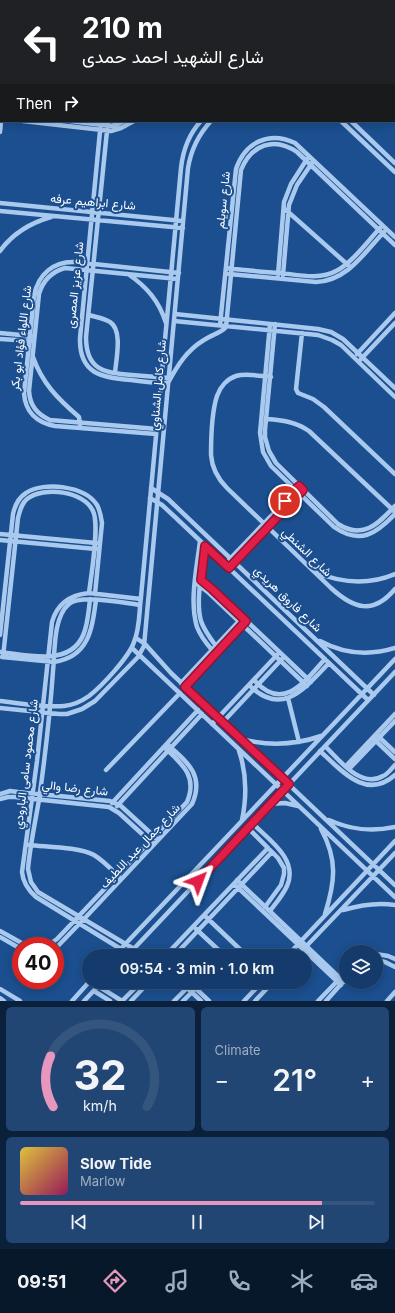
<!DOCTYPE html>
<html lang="en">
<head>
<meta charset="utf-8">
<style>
  :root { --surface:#143b6b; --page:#214673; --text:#f1f3f6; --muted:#9dadc1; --line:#33557e; --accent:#e797bd }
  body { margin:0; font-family:Inter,Vazirmatn,sans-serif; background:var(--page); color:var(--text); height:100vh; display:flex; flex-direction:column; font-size:15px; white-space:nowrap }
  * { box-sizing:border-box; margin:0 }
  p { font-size:13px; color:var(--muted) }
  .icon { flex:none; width:22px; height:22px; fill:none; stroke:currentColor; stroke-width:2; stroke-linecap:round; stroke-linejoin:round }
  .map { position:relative; height:1001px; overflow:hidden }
  .side { display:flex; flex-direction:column; gap:6px; padding:6px; background:#0b203b; flex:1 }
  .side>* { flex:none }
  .banner { position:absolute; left:0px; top:0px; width:395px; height:122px; box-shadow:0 2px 10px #0003,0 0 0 1px var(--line); background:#202124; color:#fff; overflow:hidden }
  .fabs { position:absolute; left:339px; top:945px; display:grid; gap:8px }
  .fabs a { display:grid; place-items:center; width:44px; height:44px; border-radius:50%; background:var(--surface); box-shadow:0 2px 10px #0003,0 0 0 1px var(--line); font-size:20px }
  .speed { position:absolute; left:12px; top:937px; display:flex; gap:8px; font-size:20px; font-weight:700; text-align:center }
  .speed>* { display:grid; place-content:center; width:52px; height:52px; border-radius:50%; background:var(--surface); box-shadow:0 2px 10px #0003,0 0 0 1px var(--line); line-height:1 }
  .speed .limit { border:6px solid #d22; background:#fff; color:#111 }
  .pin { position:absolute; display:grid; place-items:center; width:34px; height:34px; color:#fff; margin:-17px; border:2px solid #fff; border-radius:50%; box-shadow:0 1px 4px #0007 }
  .me { position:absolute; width:44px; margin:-22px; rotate:44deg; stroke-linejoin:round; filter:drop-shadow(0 0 3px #0008) }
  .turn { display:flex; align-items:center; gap:14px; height:84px; padding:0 16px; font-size:18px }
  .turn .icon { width:52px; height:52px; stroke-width:2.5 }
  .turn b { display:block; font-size:28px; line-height:34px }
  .then { display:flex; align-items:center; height:38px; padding:0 16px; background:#0003; gap:8px; font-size:15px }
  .big { font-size:30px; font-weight:600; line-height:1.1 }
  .side .widget { flex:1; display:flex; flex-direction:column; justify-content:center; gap:6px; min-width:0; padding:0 14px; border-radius:6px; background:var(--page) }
  .side .dial { align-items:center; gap:0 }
  .dial svg { height:104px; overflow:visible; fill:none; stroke:var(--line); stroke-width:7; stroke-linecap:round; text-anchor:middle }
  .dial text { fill:var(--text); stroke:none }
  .song { display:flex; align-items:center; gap:12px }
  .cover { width:48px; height:48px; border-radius:6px; background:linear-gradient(135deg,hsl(50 70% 55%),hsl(330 70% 35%)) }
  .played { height:4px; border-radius:2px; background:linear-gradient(90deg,var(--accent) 85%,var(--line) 85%) }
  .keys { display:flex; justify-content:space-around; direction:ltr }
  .heat { display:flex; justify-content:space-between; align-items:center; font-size:22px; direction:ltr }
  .side .tiles { flex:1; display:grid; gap:6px; grid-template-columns:1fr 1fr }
  .widget:last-child { grid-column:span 2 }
  .trip { position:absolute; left:82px; top:949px; width:230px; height:40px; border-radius:20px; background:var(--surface); box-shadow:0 2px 10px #0003,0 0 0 1px var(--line); font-weight:600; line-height:40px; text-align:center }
  .tabs { display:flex; height:64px; justify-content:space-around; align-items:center; background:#08182b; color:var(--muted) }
  .tabs .icon { width:28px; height:28px }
  .tabs .on { color:var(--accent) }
  .tabs b { font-size:18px; color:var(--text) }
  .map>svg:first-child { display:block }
</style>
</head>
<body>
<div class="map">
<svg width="395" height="1001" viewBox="0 0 395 1001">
  <rect width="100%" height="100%" fill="#1b4f8f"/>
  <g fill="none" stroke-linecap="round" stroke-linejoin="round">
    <!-- minor -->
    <path stroke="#a9c9ee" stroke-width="4.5" d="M139 0 140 1
      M147 0 148 1
      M214 0 215 1
      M224 0 225 1
      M326 0 327 1
      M336 0 337 1
      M5 1V0
      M13 1V0
      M62 1V0
      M67 1V0
      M117 1 118 0
      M126 1V0
      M315 1 316 0
      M394 16 395 15
      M394 26 395 25
      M394 55 395 56
      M0 60 1 49
      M394 64 395 65
      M0 114H1
      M23 121 111 131 121 128 134 121
      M70 121 110 126 116 125 124 121
      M101 121 80 338C79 374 102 378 131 380 144 382 156 383 168 383 177 366 187 350 204 340 211 335 221 333 226 327L241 170C251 145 274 136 297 152L395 245
      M108 121 86 337C86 370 104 373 132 375 144 376 156 377 169 378
      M341 121 395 172
      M351 121 395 163
      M0 132 1 121
      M0 203 183 221
      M286 210 348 265
      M0 211 183 228
      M0 251C13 233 30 223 51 217
      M226 268C244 270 263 272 281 273 299 275 320 280 336 271 351 264 368 241 380 228
      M128 274C147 287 159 301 166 323
      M229 274 316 282C347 281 364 253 384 232
      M278 275 284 202 291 184 307 159
      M283 275 289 205 297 185 312 163
      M175 314 318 329 331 332 343 339 395 388
      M89 315C95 317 104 318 110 322 123 330 116 360 115 373
      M174 321 318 335 332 340 341 345 395 397
      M270 324 260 433 263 452 271 466 334 527C360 545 376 534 395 514
      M275 324 265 430V437L269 451 276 463 338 524C363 540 378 524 395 506
      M220 325 236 169C245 142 269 131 295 143L395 237
      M0 333 31 336
      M302 333 296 389 298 393 313 399 324 407 395 474
      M0 339 32 341
      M357 354 395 313
      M33 357C42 383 58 399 79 417L80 425
      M361 359 395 323
      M271 377C260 376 246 373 236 376 227 379 220 387 217 396 212 411 211 438 211 455 212 468 217 478 227 488L331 588C354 609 373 615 395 589
      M267 419C282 420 296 422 309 431L394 511
      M157 429 50 420C37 414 30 406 29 391L39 294C43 280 51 272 65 268L178 279
      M156 434 55 426C37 423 25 412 24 393L34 296C38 274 54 261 75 262L179 273
      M151 488 168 499 374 695
      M150 498 162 505 175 517 368 700
      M0 534 96 543
      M0 540 96 549
      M200 541C197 567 189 601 197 627 200 635 206 643 212 650
      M205 545C203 568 195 600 201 621 204 630 210 638 216 646
      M225 564 297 489
      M229 568 301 492
      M315 572C341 583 369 585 395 574
      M196 577 213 589 311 682
      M196 583 209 593 307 686
      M0 635 13 514C15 505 18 498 26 493 44 481 85 486 97 505 100 510 101 517 102 523L95 594
      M136 638 145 644 171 673 395 885
      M320 641C344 654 369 656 395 648
      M132 648 395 897
      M0 652C29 655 74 668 85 630 88 620 89 609 90 599
      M2 657 54 662C89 657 92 629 96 600
      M3 657 18 518C20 511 21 504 27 499 44 486 84 491 93 511 100 525 91 576 89 593
      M256 682C284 712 306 680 325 659
      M181 683 240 620
      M249 685C282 718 305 688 329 663
      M185 687 244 623
      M288 698 299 742
      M0 701C19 703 45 708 64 706 73 705 82 701 89 696 102 686 129 657 134 642 140 628 139 612 141 597L181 168C183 150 188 135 201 121
      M0 708 59 714H67L82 709 95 701 138 657 144 646 188 168C191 150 198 135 211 121
      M223 722 282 659
      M212 724 277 655
      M379 737 395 752
      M241 739C268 746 295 745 321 736
      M375 740 395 759
      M325 746C339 760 361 789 383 776 388 774 391 769 395 765
      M239 751C247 774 247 796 242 820
      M320 751C341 770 366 801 395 775
      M346 766 395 714
      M349 769 395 721
      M106 770 180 693
      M0 794 10 791 18 792 110 801 121 806 156 838
      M0 799 8 797H15L109 807 119 813 152 843
      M112 803 198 710
      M270 804 285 803 298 806
      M117 806 202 714
      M329 820C351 830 371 832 395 827
      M252 823C268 839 299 859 287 886 283 895 276 903 270 911
      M248 828 278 858 284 868V874L281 885 265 907
      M321 829C338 860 335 882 325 914
      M29 845C47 847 79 847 94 855 104 861 112 870 120 878
      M237 880 344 982
      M234 884 341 985
      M343 910C360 905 377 902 395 905
      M206 917 247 956
      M196 929 225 956
      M0 931 27 946
      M0 937 21 949
      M47 946 57 939 187 802C198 776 182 764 164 747
      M55 949 84 919 192 804C205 775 187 762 167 744
      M134 949 38 892 31 882 28 869C30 846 35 823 39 800 45 757 50 714 53 671 55 652 53 617 69 604 82 594 123 603 140 605
      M129 954 36 897C28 890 23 883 22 872L37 761 52 622C57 604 69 595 89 593L141 599
      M376 954 388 956 395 959
      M114 956 395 659
      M127 956 395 672
      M165 956 268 848
      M174 956 272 852
      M287 956 395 841
      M297 956 395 853
      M376 960 385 962 395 967
      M181 982 201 1001
      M189 982 209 1001
      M98 986 122 1001
      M0 989 20 1001
      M94 991 110 1001
      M0 998 4 1001
      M72 1001 89 982
      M84 1001 102 982
      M122 1001 141 982
      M131 1001 149 982
      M174 1001 188 987
      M183 1001 193 991
      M244 1001 262 982
      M255 1001 273 982
      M318 1001 346 972
      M326 1001 342 983
      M387 1001 395 992"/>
  </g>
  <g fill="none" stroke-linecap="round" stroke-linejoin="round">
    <defs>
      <path id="route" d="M198 881 289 784 185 687 246 621 212 589 201 580 205 546 229 568 303 490 299 486 285 501"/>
    </defs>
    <!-- route casing -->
    <use href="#route" stroke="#92132f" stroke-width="10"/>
    <!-- route -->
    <use href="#route" stroke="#e11d48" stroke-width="7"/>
  </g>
  <g text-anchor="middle" stroke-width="4" stroke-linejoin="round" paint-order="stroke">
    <!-- street labels -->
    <g font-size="12" fill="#fff" stroke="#1b4f8f">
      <text transform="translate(223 200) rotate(-84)" y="4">شارع سويلم</text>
      <text transform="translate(93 202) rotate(5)" y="4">شارع ابراهيم عرفه</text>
      <text transform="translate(75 285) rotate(-84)" y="4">شارع عزيز المصرى</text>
      <text transform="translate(21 338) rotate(-83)" y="4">شارع اللواء فؤاد ابو بكر</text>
      <text transform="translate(158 385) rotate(-85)" y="4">شارع كامل الشناوي</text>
      <text transform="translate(307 552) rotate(44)" y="4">شارع الشنطي</text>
      <text transform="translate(288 599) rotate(44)" y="4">شارع فاروق هريدي</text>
      <text transform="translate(26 764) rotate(-83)" y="4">شارع محمود سامى البارودي</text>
      <text transform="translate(75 788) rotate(6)" y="4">شارع رضا والي</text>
      <text transform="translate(140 846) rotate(-47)" y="4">شارع جمال عبد اللطيف</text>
    </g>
  </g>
</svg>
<div class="fabs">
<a><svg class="icon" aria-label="layers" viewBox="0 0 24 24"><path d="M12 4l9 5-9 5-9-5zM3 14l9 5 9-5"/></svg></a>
</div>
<div class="speed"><div class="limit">40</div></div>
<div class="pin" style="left:285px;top:501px;background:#d93025"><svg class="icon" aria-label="arrive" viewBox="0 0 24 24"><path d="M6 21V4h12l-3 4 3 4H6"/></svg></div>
<svg class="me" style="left:198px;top:881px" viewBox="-20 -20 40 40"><path d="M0-17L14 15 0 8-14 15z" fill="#e11d48" stroke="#fff" stroke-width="4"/></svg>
<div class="trip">09:54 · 3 min · 1.0 km</div>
<div class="banner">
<div class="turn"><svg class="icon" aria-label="left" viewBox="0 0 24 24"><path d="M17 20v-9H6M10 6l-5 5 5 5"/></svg><div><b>210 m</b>شارع الشهيد احمد حمدى</div></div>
<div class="then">Then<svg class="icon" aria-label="right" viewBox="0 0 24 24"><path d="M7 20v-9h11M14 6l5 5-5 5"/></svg></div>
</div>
</div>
<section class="side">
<div class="tiles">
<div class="widget dial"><svg viewBox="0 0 100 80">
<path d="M14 69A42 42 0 1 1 86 69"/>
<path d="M14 69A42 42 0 0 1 12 30" stroke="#e797bd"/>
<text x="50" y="56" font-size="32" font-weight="700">32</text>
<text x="50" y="72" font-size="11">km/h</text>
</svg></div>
<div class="widget"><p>Climate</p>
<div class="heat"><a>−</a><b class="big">21°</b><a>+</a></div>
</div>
<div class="widget">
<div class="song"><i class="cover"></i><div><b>Slow Tide</b><p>Marlow</p></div></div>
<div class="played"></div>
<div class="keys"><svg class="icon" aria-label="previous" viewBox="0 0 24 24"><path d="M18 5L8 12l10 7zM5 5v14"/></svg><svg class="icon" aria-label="pause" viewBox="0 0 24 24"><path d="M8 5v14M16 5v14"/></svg><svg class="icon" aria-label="next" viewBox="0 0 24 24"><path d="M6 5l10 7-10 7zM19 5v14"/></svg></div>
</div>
</div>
</section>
<nav class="tabs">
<b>09:51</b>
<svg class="icon on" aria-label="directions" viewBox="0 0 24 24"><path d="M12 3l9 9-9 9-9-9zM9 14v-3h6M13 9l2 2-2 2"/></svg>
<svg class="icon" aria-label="music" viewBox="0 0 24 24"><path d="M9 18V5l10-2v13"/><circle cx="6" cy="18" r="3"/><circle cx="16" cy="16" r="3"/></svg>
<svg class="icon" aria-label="phone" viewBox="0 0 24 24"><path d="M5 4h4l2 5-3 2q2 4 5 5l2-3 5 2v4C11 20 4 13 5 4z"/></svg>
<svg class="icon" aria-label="climate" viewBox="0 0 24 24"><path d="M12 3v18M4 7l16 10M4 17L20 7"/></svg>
<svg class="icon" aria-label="car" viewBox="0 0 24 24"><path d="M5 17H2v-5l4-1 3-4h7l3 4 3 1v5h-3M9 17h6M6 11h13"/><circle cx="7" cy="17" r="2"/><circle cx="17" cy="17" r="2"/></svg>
</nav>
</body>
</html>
